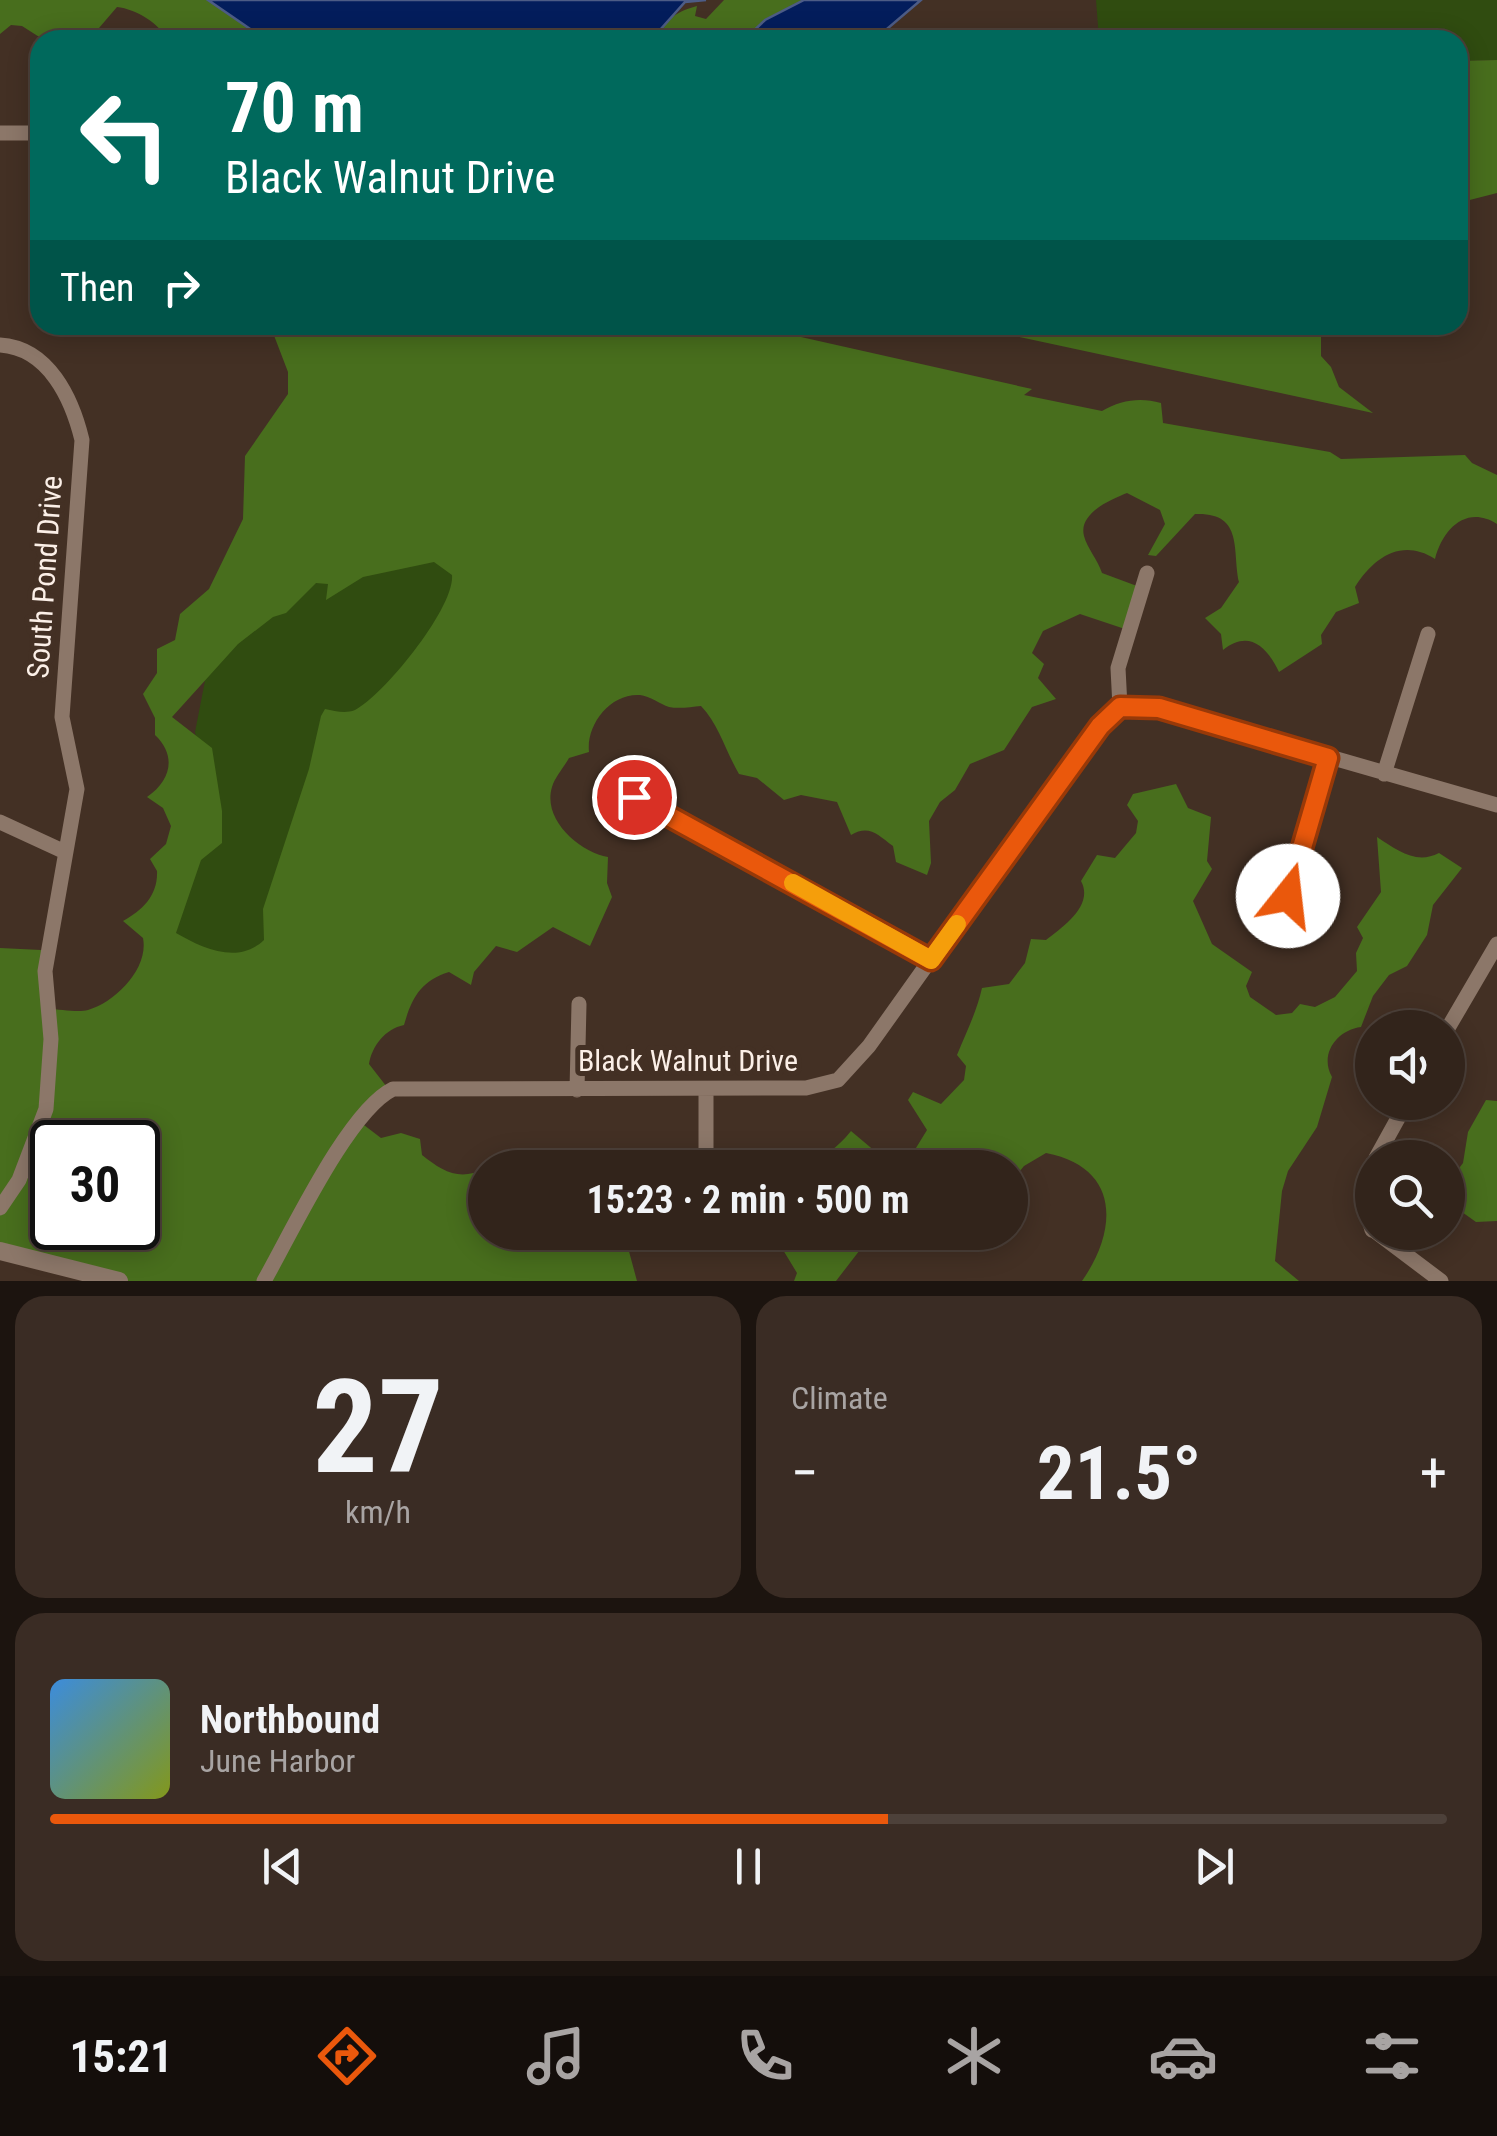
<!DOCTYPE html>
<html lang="en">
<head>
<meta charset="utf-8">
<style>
  :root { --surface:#32241b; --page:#3a2c24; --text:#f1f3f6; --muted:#a8a4a3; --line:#4d413a; --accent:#ea580c }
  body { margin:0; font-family:"Roboto Condensed",sans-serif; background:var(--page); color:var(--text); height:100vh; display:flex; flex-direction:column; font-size:38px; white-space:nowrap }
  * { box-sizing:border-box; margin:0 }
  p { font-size:32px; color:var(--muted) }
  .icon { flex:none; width:55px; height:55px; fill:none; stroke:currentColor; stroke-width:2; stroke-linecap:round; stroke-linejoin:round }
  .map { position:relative; height:1281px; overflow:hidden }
  .side { display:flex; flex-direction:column; gap:15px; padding:15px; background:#1c140f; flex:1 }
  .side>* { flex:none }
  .guide { position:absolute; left:30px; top:30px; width:1438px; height:305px; border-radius:30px; box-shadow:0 5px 25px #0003,0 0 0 2px var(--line); background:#00695c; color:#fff; overflow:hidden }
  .fabs { position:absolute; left:1355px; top:1010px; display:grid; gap:20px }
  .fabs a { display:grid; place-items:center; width:110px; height:110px; border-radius:50%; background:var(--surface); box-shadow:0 5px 25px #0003,0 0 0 2px var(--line); font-size:50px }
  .speed { position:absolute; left:30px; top:1120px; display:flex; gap:20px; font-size:50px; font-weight:700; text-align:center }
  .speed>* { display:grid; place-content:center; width:130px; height:130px; border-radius:50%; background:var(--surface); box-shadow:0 5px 25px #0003,0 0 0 2px var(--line); line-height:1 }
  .speed .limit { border:5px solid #111; border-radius:15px; background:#fff; color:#111 }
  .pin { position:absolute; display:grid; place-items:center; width:85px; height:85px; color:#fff; margin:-42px; border:5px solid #fff; border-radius:50%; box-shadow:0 2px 10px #0007 }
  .me { position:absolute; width:110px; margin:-55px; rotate:16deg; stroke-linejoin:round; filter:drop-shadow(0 0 8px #0008) }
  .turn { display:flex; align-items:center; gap:35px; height:210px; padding:0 30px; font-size:45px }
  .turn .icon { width:130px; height:130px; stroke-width:2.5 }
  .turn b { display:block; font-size:70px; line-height:85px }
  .then { display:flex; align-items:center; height:95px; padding:0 30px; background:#0003; gap:20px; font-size:38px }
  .big { font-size:75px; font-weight:700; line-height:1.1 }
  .side .card { flex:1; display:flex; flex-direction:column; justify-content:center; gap:15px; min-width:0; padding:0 35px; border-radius:30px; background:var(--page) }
  .side .dial { align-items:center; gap:0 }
  .dial b { font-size:130px; line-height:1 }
  .song { display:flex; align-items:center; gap:30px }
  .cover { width:120px; height:120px; border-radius:15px; background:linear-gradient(135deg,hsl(210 70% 55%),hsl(70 70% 35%)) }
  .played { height:10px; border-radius:5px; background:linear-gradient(90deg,var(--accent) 60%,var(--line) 60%) }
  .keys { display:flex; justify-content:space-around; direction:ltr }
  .heat { display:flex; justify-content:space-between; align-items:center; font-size:55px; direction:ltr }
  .side .tiles { flex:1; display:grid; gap:15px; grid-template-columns:1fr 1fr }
  .card:last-child { grid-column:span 2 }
  .trip { position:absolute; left:468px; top:1150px; width:560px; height:100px; border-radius:50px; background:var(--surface); box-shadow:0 5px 25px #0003,0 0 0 2px var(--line); font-weight:700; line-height:100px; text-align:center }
  .menu { display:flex; height:160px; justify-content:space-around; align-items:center; background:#140e0b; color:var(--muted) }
  .menu .icon { width:70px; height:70px }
  .menu .active { color:var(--accent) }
  .menu b { font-size:45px; color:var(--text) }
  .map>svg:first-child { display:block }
</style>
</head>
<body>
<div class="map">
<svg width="1497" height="1281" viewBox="0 0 1497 1281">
  <rect width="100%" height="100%" fill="#433024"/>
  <!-- green -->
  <path fill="#304c10" d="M1096 0H1497V60L1458 61V40L1099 39Z
    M521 546 268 944 172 1056 169 961 209 798 195 732 211 650 246 573Z"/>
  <!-- forest -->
  <path fill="#486e1d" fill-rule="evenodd" d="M0 0H209L264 40H168C160 24 136 9 117 7L93 35 44 40 22 26 11 25 0 34Z
    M724 0H825L752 40H649C664 22 674 12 697 6L695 16 706 19Z
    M1497 60V193L1458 203V61Z
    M270 325H747L1032 389 1024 395 1102 411C1121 400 1140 397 1161 403L1163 423 1330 452 1341 459 1465 455 1472 463 1497 475V524C1467 505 1443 528 1435 559 1402 538 1374 557 1355 587L1359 603 1336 612 1321 635 1322 644 1279 672C1266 645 1248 630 1223 650L1221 634 1205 618 1221 608 1239 582C1232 550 1244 512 1195 514L1156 556 1148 555 1165 524 1160 510 1127 493C1112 499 1078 513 1084 536 1087 548 1098 560 1102 573L1137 586 1125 629 1080 614 1043 631 1032 653 1044 664 1038 678 1056 699 1032 707 1004 750 970 764 955 790 940 802 929 821 931 863 927 875 896 862 893 846C878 835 869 824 851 835L837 802 801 795 784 800 757 778 739 774C725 750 719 725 701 706 691 707 679 709 669 707 660 704 650 696 640 695 610 693 586 725 589 752L569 758C564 767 555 777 552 787 542 820 580 852 608 857L607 883 612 897 590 946 553 927 517 952 496 946 474 972 471 985 449 972C421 981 412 997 404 1025 385 1029 372 1046 369 1064L390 1091 360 1122 381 1138 401 1133 420 1139 422 1155C442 1171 460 1182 485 1168V1232L631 1233 627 1244 637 1281H111L0 1252V948L41 950 48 1009C60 1009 78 1013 88 1010 116 1002 149 968 143 938L123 921C143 910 158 895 157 871L150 859 166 844 171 826 163 808 147 797C171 780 177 756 155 735V718L143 694 157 673V649L175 640 180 614 209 589 243 519 245 456 288 394V372ZM434 562 452 575C455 608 383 696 355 710 345 714 335 711 325 709L321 716 309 769 263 909 264 940C238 965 202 948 176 933L201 860 222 843V811L212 748 172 717 238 644 273 617 286 613 316 583 328 584 326 600 363 577ZM52 1142H138V1228H52Z
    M964 325H1321V356L1331 367 1339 387 1373 413Z
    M1176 784 1188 808 1211 817 1207 861 1212 869 1193 901 1212 944 1252 972 1246 986 1250 997 1276 1015 1292 1013 1300 1004 1315 1007 1335 997 1357 971 1356 953 1363 938 1357 927 1381 892 1377 837C1397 850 1416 865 1439 853L1462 868 1433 905 1427 935 1407 966 1389 975 1373 996 1361 1027C1337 1030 1319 1054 1332 1077L1317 1127 1288 1171 1282 1191 1275 1261 1299 1281H1082C1119 1228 1119 1167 1046 1153L1024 1166 1010 1183V1168H774L768 1161 778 1148C809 1168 829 1158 851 1131L889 1163 908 1161 927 1130 908 1100 913 1092 941 1104 964 1080 966 1066 957 1055C966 1033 977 1011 982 988L1009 984 1025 963 1031 939 1046 940C1064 926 1094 905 1081 881L1097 855 1115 858 1136 833 1138 821 1127 805 1133 794Z
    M1486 1100 1497 1101V1221L1476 1222 1448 1202V1183L1463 1163 1468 1132Z
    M779 1233V1232L873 1233 836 1281H794L797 1273 777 1240Z"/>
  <!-- water -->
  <path fill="#031d5c" stroke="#4d5c86" stroke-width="2.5" d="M208 0H706L685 2 651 40H266Z
    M804 0H921L874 40H744L765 20Z"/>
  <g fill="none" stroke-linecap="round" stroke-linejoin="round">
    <!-- minor -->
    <path stroke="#8c7769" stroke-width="15" d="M0 133H40
      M0 345C49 348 72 399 82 440L62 717 77 789 45 971 51 1039 46 1109 19 1180 0 1208
      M1120 707 1118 668 1147 573
      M1384 774 1428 634
      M634 797 931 960
      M0 822 65 852
      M1288 896 1328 758
      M1448 1028 1497 944
      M706 1089V1168
      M577 1090 579 1004
      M1376 1158 1407 1102
      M1372 1164C1361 1189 1364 1205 1372 1230
      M706 1232V1235
      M1376 1232 1441 1281
      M264 1281C291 1234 348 1111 393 1089L806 1088 838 1080 869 1046 1067 768 1120 707 1159 708 1497 805"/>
    <!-- tertiary -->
    <path stroke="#8c7769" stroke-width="18" d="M0 1251 119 1281"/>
  </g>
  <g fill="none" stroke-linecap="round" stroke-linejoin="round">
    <defs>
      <path id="route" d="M634 797 931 960 1100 726 1120 707 1159 708 1328 758 1288 896"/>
    </defs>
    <!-- route casing -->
    <use href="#route" stroke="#983908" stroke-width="25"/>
    <!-- route -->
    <use href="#route" stroke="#ea580c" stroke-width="18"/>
    <!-- slow -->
    <path stroke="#f59e0b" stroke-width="18" d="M793 883 931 960 957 924"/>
  </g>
  <g text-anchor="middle" stroke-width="10" stroke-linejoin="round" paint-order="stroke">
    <!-- street labels -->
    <g font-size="30" fill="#fbefe7" stroke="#433024">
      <text transform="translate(45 577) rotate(-86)" y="10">South Pond Drive</text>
      <text x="688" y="1071">Black Walnut Drive</text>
    </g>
  </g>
</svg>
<div class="fabs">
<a><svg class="icon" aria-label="sound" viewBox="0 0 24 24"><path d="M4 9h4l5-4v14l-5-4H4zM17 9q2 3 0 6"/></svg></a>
<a><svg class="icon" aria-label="search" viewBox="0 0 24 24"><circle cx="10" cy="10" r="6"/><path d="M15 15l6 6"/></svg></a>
</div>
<div class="speed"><div class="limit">30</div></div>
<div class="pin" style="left:634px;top:797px;background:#d93025"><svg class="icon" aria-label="arrive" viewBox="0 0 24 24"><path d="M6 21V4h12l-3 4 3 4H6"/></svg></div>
<svg class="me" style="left:1288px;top:896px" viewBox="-20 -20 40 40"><circle r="19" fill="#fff"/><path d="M0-13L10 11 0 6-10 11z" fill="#ea580c"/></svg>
<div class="trip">15:23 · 2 min · 500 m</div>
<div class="guide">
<div class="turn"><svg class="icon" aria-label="left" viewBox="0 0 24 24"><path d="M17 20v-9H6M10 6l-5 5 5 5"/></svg><div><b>70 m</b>Black Walnut Drive</div></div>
<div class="then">Then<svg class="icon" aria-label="right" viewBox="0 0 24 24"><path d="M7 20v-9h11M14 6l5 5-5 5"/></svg></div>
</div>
</div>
<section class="side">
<div class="tiles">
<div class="card dial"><b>27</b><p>km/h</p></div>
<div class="card"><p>Climate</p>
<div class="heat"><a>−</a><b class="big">21.5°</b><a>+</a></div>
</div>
<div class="card">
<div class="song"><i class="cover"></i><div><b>Northbound</b><p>June Harbor</p></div></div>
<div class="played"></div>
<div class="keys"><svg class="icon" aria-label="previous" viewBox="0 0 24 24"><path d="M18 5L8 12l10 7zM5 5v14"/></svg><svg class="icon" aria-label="pause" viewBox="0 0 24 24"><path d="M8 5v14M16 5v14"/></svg><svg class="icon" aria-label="next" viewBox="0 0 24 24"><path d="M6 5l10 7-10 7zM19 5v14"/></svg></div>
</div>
</div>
</section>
<nav class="menu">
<b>15:21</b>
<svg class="icon active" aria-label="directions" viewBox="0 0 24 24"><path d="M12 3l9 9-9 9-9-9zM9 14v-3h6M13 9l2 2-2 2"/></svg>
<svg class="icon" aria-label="music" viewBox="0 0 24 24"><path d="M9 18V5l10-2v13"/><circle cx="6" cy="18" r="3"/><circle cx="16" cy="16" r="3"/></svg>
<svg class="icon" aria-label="phone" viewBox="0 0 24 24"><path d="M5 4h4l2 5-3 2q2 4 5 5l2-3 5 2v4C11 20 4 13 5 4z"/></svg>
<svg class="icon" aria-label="climate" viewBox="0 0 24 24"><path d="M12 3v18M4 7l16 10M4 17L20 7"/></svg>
<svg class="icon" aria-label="car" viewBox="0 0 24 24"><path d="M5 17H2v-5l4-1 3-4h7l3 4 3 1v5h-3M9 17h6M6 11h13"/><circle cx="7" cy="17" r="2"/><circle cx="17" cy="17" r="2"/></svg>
<svg class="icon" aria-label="filters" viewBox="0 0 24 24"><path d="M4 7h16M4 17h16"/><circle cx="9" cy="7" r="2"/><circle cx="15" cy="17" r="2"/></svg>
</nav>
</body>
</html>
